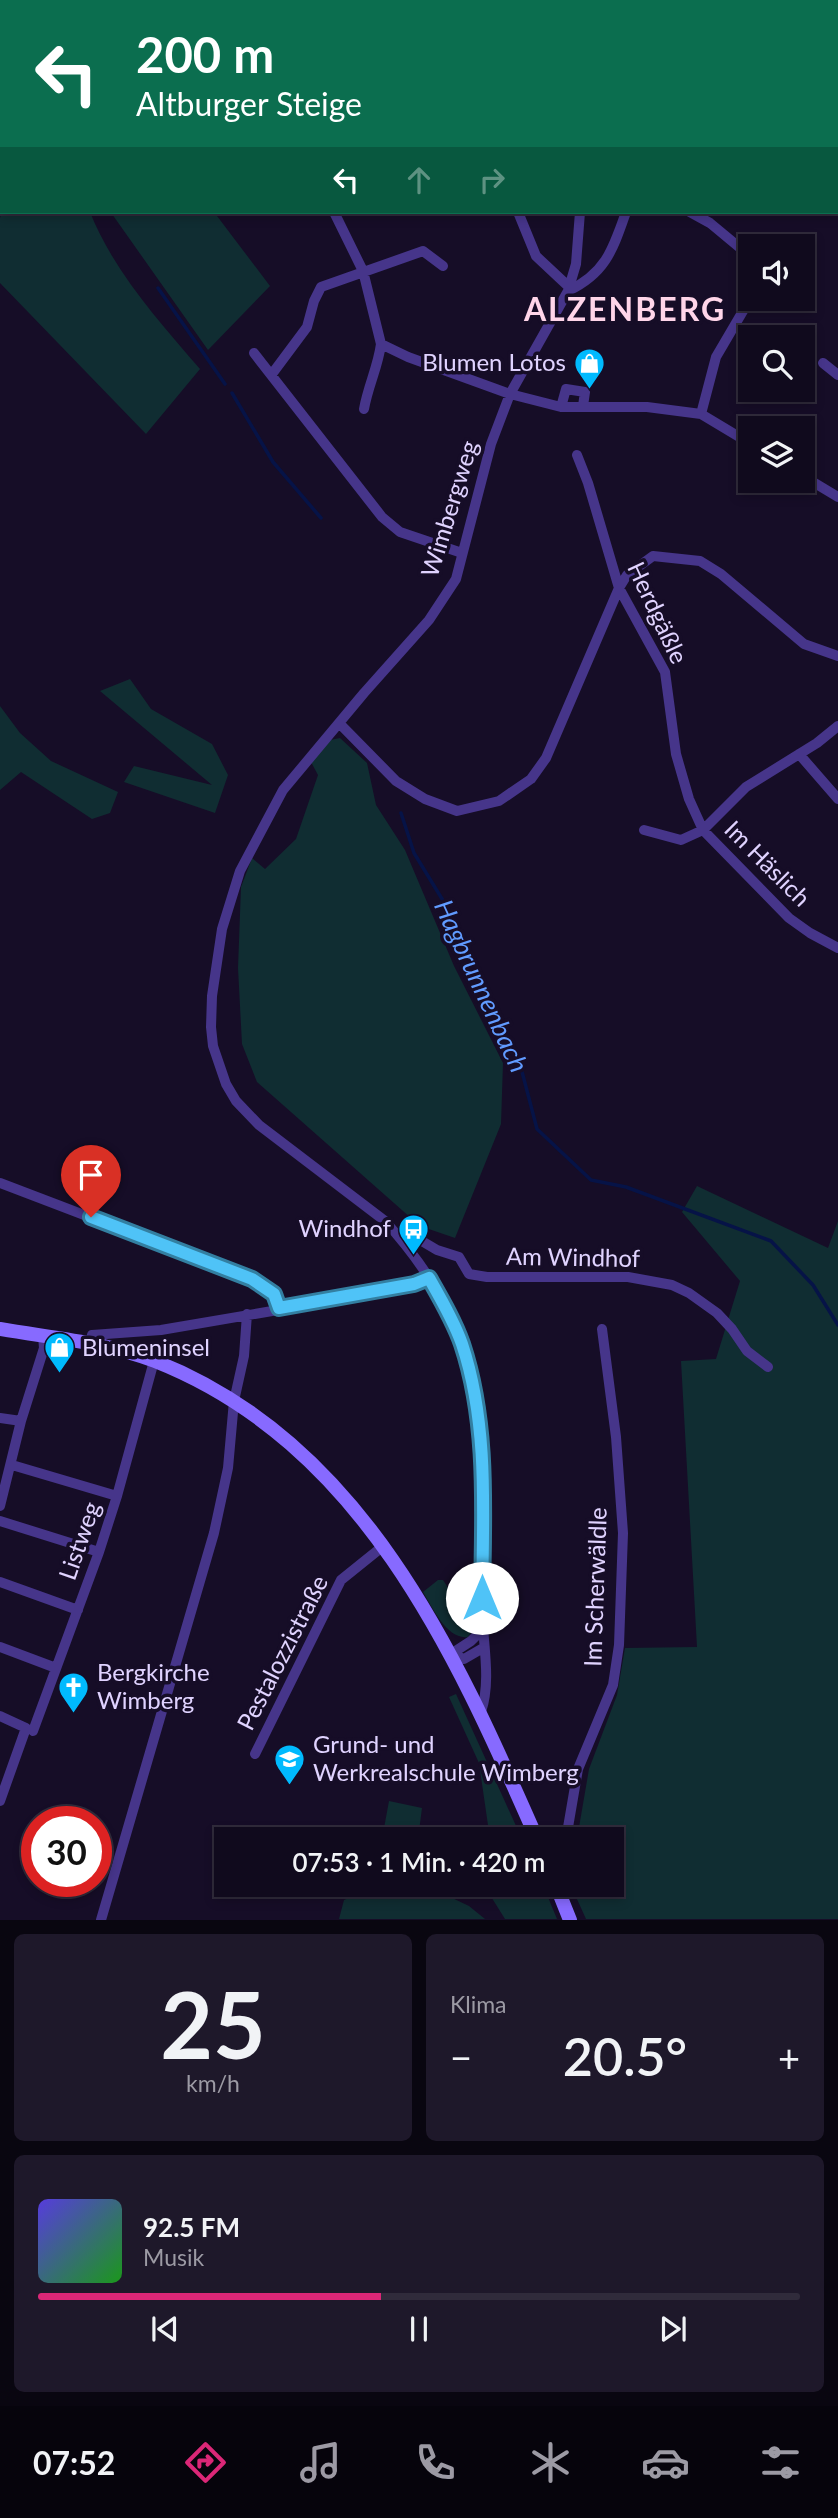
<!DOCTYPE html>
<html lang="de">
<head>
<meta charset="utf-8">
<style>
  :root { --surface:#100a1d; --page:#1e182a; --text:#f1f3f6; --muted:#9c9aa4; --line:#302b3b; --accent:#db2777 }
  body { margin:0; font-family:Lato,sans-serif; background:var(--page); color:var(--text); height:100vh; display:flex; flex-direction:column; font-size:26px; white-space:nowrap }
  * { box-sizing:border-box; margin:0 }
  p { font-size:23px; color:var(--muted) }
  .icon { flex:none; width:38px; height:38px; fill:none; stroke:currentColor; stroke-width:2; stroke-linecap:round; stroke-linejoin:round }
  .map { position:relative; height:1920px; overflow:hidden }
  .panel { display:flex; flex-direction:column; gap:14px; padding:14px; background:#090610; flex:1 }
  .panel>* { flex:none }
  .banner { position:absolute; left:0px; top:0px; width:838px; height:214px; box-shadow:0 4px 10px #0003,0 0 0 2px var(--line); background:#0b6e4f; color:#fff; overflow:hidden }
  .buttons { position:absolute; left:738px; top:234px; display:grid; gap:14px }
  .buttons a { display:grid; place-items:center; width:77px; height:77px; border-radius:0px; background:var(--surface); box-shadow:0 4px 10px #0003,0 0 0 2px var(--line); font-size:35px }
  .speed { position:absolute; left:21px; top:1806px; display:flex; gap:14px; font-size:35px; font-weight:700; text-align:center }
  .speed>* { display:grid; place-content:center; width:91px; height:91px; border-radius:50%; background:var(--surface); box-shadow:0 4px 10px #0003,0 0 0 2px var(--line); line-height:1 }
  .speed .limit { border:10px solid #d22; background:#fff; color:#111 }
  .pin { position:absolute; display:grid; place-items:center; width:60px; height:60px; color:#fff; margin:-72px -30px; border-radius:50% 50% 50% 0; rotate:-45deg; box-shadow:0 0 7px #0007 }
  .pin .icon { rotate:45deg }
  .me { position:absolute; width:77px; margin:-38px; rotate:0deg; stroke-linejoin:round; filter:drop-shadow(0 0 5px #0008) }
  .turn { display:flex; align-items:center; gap:24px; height:147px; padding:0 21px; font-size:32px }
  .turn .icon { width:91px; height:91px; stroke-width:2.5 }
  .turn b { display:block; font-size:49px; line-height:60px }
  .lanes { display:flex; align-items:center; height:66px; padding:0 21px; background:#0003; justify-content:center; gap:35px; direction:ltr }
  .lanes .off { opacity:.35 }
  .big { font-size:52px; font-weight:600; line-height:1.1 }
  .panel .widget { flex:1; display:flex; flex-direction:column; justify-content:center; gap:10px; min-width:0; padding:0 24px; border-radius:10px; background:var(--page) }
  .panel .dial { align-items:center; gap:0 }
  .dial b { font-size:91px; line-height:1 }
  .song { display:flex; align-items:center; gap:21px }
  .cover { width:84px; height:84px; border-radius:10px; background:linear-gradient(135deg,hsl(250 70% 55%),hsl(120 70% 35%)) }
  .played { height:7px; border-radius:4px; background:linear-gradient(90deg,var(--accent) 45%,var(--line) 45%) }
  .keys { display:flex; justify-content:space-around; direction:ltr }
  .heat { display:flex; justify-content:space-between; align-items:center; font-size:38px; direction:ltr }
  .panel .tiles { flex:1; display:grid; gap:14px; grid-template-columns:1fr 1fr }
  .widget:last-child { grid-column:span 2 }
  .trip { position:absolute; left:214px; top:1827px; width:410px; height:70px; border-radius:0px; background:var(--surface); box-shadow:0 4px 10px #0003,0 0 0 2px var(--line); font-weight:600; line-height:70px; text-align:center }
  .tabs { display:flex; height:112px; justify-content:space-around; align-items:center; background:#06040c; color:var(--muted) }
  .tabs .icon { width:49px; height:49px }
  .tabs .selected { color:var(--accent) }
  .tabs b { font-size:32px; color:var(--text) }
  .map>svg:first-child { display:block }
</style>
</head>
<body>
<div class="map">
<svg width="838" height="1920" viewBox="0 0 838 1920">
  <rect width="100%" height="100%" fill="#160d27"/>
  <!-- green -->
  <path fill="#102d32" d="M2 212H90C114 272 158 320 200 369L146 434 0 283V218Z
    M126 212H214L270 286 208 350 112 214Z
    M130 679 151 709 212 744 228 775 215 813 124 782 134 766 212 785 100 691Z
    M0 706 20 733 51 761 118 792 110 813 92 819 21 772 0 790Z
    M340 738 367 763 376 805 405 850 454 966 503 1063 501 1124 455 1238 420 1226 257 1082 242 1044 238 968 241 887 252 858 265 869 296 839 318 775 311 762 330 740Z
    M697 1186 828 1248 838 1221V1919H586L572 1888V1885H611V1839H577L589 1769 617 1695 625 1648 697 1647 681 1361 716 1359 740 1281 682 1212Z
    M438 1580H443L464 1612 469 1610 476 1588V1626L468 1637C447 1640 432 1607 423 1592Z
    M456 1694 522 1839H490L479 1763 449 1697Z
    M389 1801 422 1808 418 1839H382Z
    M381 1885 450 1886 448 1896 469 1906 485 1919H339L344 1900Z
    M490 1885H543L557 1919H505L490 1895Z"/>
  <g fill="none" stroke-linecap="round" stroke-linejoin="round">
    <!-- stream -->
    <path stroke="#061347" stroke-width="3.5" d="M0 106 2 107
      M158 288 225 384
      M232 393 273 462 321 518
      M401 813 414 853 450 912 520 1064 537 1129 591 1180 626 1187 771 1241 813 1285 838 1325"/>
    <!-- street -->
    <path stroke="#46358a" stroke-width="10" d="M272 0V2
      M664 0 665 2
      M217 2H231
      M686 2 687 0
      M773 2 774 0
      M829 2 831 0
      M0 68 2 67
      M836 77 838 76
      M836 175 838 176
      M334 212 363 271 381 344 408 357 510 394 561 407H647L701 414 751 444
      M518 212 536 256 568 286
      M690 212 710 223 751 257
      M568 291C606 273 613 249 626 212
      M254 353 382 517 400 532 462 553
      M823 363 838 375
      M272 374 307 327 314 301 321 287 423 251 443 266
      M561 407 566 389 585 392 583 406
      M364 409C368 386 378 367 381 344
      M701 414 716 357 743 311 751 287
      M577 455 588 483 619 588 665 672 676 754 689 799 703 830 789 918 810 933 838 948
      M803 476 838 497
      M339 723 396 781 425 799 457 811 499 801 531 779 546 758 619 588 627 575 653 556 700 561 721 574 804 644 838 656
      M799 754 838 799
      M644 830 681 840 703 830 746 787 817 743 838 726
      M0 1183 252 1279 274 1294 279 1308
      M401 1239 415 1237 437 1250 459 1257 469 1274 487 1277H628L672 1285 689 1293 717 1313 732 1329 747 1351 768 1367
      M90 1343 92 1335 161 1330 348 1298 413 1285 429 1278
      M0 1418 21 1421
      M12 1465 117 1496
      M0 1506 21 1421 44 1348 43 1336
      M0 1521 99 1552
      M0 1582 78 1610
      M0 1647 56 1668
      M451 1654 471 1641 481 1631
      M451 1654 464 1659 483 1648
      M481 1712C492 1679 482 1640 482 1606 482 1528 489 1444 469 1368 456 1313 422 1262 385 1221L259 1125 236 1101 226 1084 213 1046 211 1027 212 996 222 929 240 871 283 790 364 693 429 620 456 579 491 444 510 394 568 291 576 264 580 212
      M0 1716 26 1728 0 1801
      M33 1731 99 1552 117 1496 154 1361
      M255 1754 341 1580 382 1547
      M566 1839 578 1769 613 1685 619 1645 623 1533 616 1437 602 1329
      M101 1920 214 1533 228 1468 234 1401 244 1356 247 1314"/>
    <!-- secondary -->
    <path stroke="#876aff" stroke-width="14" d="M0 1329C52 1338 105 1342 155 1361 362 1443 454 1650 537 1839
      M556 1885 570 1920"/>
  </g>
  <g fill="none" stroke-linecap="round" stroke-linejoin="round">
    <defs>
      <path id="route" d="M91 1217 252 1279 274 1294 279 1308 414 1284 429 1278C441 1299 454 1321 462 1344 489 1425 483 1515 482 1598"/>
    </defs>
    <!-- route casing -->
    <use href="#route" stroke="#337fa1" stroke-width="18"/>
    <!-- route -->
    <use href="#route" stroke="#4fc3f7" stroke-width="12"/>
  </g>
  <!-- icons -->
  <defs>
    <symbol id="shop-pin" viewBox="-11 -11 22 30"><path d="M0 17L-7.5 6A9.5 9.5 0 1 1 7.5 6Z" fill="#00bafe" stroke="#160d27"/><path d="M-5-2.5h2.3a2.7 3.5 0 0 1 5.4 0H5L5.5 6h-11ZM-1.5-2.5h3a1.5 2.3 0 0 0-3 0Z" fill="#fff"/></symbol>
    <symbol id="bus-pin" viewBox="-11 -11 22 30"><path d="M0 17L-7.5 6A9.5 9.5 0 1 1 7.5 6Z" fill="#00bafe" stroke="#160d27"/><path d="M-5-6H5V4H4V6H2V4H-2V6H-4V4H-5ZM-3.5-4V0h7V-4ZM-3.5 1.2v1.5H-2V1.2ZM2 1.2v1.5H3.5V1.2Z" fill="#fff"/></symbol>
    <symbol id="church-pin" viewBox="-11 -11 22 30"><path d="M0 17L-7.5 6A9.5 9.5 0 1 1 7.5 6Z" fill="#00bafe" stroke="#160d27"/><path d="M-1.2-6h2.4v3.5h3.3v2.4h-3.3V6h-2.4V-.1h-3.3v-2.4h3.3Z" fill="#fff"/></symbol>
    <symbol id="school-pin" viewBox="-11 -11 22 30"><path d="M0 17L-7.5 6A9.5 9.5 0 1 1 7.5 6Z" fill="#00bafe" stroke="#160d27"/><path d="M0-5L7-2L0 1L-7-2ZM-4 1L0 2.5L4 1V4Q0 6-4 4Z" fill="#fff"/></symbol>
  </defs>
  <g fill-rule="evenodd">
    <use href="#shop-pin" x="572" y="346" width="35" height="47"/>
    <use href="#bus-pin" x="396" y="1212" width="35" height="47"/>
    <use href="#shop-pin" x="42" y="1330" width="35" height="47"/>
    <use href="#church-pin" x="56" y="1670" width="35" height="47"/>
    <use href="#school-pin" x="272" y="1742" width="35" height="47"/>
  </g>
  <g text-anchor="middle" stroke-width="7" stroke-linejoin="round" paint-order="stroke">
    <!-- poi labels -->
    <g font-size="24" fill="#e0d3ff" stroke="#160d27" text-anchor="start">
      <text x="566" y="371" text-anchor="end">Blumen Lotos</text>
      <text x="391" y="1237" text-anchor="end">Windhof</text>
      <text x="82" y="1356">Blumeninsel</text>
      <text x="97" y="1681">Bergkirche<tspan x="97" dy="28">Wimberg</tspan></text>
      <text x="313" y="1753">Grund- und<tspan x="313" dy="28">Werkrealschule Wimberg</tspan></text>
    </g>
    <!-- street labels -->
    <g font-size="24" fill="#e0d3ff" stroke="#160d27">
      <text transform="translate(450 509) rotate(-73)" y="8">Wimbergweg</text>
      <text transform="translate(657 613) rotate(65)" y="8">Herdgäßle</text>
      <text transform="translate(767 864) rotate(45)" y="8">Im Häslich</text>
      <text transform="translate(573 1258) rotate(1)" y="8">Am Windhof</text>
      <text transform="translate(80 1541) rotate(-71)" y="8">Listweg</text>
      <text transform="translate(596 1587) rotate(-88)" y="8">Im Scherwäldle</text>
      <text transform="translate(283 1653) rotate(-63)" y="8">Pestalozzistraße</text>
    </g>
    <!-- water labels -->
    <g font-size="26" font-style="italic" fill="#619bff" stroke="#160d27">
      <text transform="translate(481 986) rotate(65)" y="9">Hagbrunnenbach</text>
    </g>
    <!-- district labels -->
    <g font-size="32" font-weight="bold" letter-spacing="2" fill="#ffd5e9" stroke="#160d27">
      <text x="625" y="321">ALZENBERG</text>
    </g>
  </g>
</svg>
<div class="buttons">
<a><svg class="icon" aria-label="sound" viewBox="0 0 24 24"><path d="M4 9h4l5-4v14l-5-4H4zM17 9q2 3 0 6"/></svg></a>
<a><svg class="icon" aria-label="search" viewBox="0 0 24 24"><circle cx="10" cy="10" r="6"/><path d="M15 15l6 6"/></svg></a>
<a><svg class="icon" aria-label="layers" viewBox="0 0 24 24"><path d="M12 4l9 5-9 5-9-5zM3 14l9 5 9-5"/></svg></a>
</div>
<div class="speed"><div class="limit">30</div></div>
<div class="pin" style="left:91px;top:1217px;background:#d93025"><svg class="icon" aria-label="arrive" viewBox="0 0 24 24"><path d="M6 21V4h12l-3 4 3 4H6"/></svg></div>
<svg class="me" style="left:482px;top:1598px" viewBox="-20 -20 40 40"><circle r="19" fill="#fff"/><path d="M0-13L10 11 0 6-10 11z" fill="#4fc3f7"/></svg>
<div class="trip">07:53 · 1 Min. · 420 m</div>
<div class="banner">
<div class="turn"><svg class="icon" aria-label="left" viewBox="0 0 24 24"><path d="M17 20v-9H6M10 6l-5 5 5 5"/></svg><div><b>200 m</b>Altburger Steige</div></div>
<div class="lanes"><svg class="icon" aria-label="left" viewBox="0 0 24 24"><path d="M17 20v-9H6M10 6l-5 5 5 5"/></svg><svg class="icon off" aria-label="ahead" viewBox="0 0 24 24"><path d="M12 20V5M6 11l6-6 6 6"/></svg><svg class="icon off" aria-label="right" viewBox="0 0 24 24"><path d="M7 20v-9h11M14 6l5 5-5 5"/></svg></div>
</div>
</div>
<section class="panel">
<div class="tiles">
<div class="widget dial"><b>25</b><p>km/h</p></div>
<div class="widget"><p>Klima</p>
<div class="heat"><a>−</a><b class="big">20.5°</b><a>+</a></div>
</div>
<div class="widget">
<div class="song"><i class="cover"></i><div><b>92.5 FM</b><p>Musik</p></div></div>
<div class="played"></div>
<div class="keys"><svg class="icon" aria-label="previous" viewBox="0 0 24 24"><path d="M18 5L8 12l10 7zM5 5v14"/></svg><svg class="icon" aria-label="pause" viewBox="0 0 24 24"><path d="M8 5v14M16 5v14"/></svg><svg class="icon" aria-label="next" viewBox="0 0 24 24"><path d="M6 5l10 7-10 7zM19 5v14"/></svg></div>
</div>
</div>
</section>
<nav class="tabs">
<b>07:52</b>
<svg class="icon selected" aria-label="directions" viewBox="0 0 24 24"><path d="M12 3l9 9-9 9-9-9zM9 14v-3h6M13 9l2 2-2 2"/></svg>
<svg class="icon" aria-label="music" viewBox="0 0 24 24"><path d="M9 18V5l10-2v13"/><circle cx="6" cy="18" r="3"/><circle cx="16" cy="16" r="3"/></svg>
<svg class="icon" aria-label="phone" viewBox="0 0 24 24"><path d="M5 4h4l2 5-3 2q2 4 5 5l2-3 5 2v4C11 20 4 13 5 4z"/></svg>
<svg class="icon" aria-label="climate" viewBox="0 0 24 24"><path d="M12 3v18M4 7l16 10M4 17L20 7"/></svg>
<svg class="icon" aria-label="car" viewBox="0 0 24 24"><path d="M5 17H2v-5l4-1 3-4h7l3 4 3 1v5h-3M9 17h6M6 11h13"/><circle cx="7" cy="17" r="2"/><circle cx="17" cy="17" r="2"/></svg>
<svg class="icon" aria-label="filters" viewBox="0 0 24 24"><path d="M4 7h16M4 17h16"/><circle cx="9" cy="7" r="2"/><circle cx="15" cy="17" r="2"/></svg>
</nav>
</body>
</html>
